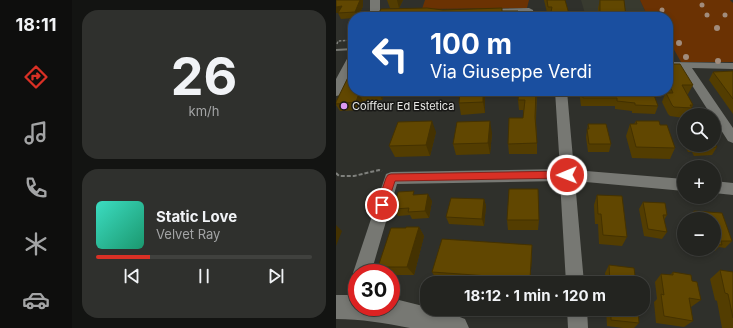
<!DOCTYPE html>
<html lang="en">
<head>
<meta charset="utf-8">
<style>
  :root { --surface:#232420; --page:#2f302d; --text:#f1f3f6; --muted:#a3a4a5; --line:#40413e; --accent:#d93025 }
  body { margin:0; font-family:Inter,sans-serif; background:var(--page); color:var(--text); height:100vh; display:flex; flex-direction:column; font-size:15px; white-space:nowrap }
  * { box-sizing:border-box; margin:0 }
  p { font-size:13px; color:var(--muted) }
  .icon { flex:none; width:22px; height:22px; fill:none; stroke:currentColor; stroke-width:2; stroke-linecap:round; stroke-linejoin:round }
  .map { position:relative; flex:1; overflow:hidden }
  .sheet { display:flex; flex-direction:column; gap:10px; padding:10px; background:#131412; width:264px }
  .sheet>* { flex:none }
  .guide { position:absolute; left:12px; top:12px; width:325px; height:84px; border-radius:16px; box-shadow:0 2px 6px #0003,0 0 0 1px var(--line); background:#1a4fa0; color:#fff; overflow:hidden }
  .tools { position:absolute; left:341px; top:108px; display:grid; gap:8px }
  .tools a { display:grid; place-items:center; width:44px; height:44px; border-radius:50%; background:var(--surface); box-shadow:0 2px 6px #0003,0 0 0 1px var(--line); font-size:20px }
  .speed { position:absolute; left:12px; top:264px; display:flex; gap:8px; font-size:20px; font-weight:700; text-align:center }
  .speed>* { display:grid; place-content:center; width:52px; height:52px; border-radius:50%; background:var(--surface); box-shadow:0 2px 6px #0003,0 0 0 1px var(--line); line-height:1 }
  .speed .limit { border:6px solid #d22; background:#fff; color:#111 }
  .pin { position:absolute; display:grid; place-items:center; width:34px; height:34px; color:#fff; margin:-17px; border:2px solid #fff; border-radius:50%; box-shadow:0 1px 4px #0007 }
  .me { position:absolute; width:44px; margin:-22px; rotate:269deg; stroke-linejoin:round; filter:drop-shadow(0 0 3px #0008) }
  .turn { display:flex; align-items:center; gap:14px; height:84px; padding:0 16px; font-size:18px }
  .turn .icon { width:52px; height:52px; stroke-width:2.5 }
  .turn b { display:block; font-size:28px; line-height:34px }
  .sheet .tile { flex:1; display:flex; flex-direction:column; justify-content:center; gap:6px; min-width:0; padding:0 14px; border-radius:16px; background:var(--page) }
  .sheet .dial { align-items:center; gap:0 }
  .dial b { font-size:52px; line-height:1 }
  .song { display:flex; align-items:center; gap:12px }
  .cover { width:48px; height:48px; border-radius:6px; background:linear-gradient(135deg,hsl(170 70% 55%),hsl(160 70% 35%)) }
  .played { height:4px; border-radius:2px; background:linear-gradient(90deg,var(--accent) 25%,var(--line) 25%) }
  .keys { display:flex; justify-content:space-around; direction:ltr }
  .trip { position:absolute; left:84px; top:276px; width:230px; height:40px; border-radius:16px; background:var(--surface); box-shadow:0 2px 6px #0003,0 0 0 1px var(--line); font-weight:700; line-height:40px; text-align:center }
  main { display:flex; flex:1; min-height:0 }
  .tab-bar { display:flex; flex-direction:column; width:72px; justify-content:space-around; align-items:center; background:#0e0e0d; color:var(--muted) }
  .tab-bar .icon { width:28px; height:28px }
  .tab-bar .current { color:var(--accent) }
  .tab-bar b { font-size:18px; color:var(--text) }
  .map>svg:first-child { display:block }
</style>
</head>
<body>
<main>
<nav class="tab-bar">
<b>18:11</b>
<svg class="icon current" aria-label="directions" viewBox="0 0 24 24"><path d="M12 3l9 9-9 9-9-9zM9 14v-3h6M13 9l2 2-2 2"/></svg>
<svg class="icon" aria-label="music" viewBox="0 0 24 24"><path d="M9 18V5l10-2v13"/><circle cx="6" cy="18" r="3"/><circle cx="16" cy="16" r="3"/></svg>
<svg class="icon" aria-label="phone" viewBox="0 0 24 24"><path d="M5 4h4l2 5-3 2q2 4 5 5l2-3 5 2v4C11 20 4 13 5 4z"/></svg>
<svg class="icon" aria-label="climate" viewBox="0 0 24 24"><path d="M12 3v18M4 7l16 10M4 17L20 7"/></svg>
<svg class="icon" aria-label="car" viewBox="0 0 24 24"><path d="M5 17H2v-5l4-1 3-4h7l3 4 3 1v5h-3M9 17h6M6 11h13"/><circle cx="7" cy="17" r="2"/><circle cx="17" cy="17" r="2"/></svg>
</nav>
<section class="sheet">
<div class="tile dial"><b>26</b><p>km/h</p></div>
<div class="tile">
<div class="song"><i class="cover"></i><div><b>Static Love</b><p>Velvet Ray</p></div></div>
<div class="played"></div>
<div class="keys"><svg class="icon" aria-label="previous" viewBox="0 0 24 24"><path d="M18 5L8 12l10 7zM5 5v14"/></svg><svg class="icon" aria-label="pause" viewBox="0 0 24 24"><path d="M8 5v14M16 5v14"/></svg><svg class="icon" aria-label="next" viewBox="0 0 24 24"><path d="M6 5l10 7-10 7zM19 5v14"/></svg></div>
</div>
</section>
<div class="map">
<svg width="397" height="328" viewBox="0 0 397 328">
  <rect width="100%" height="100%" fill="#2f302b"/>
  <!-- built -->
  <path fill="#383a2f" d="M245 0H304L312 17H250Z"/>
  <!-- green -->
  <path fill="#6b3203" d="M89 0H193L191 8 86 9Z
    M304 0H394L397 3V62H345L336 46H332V17H312Z"/>
  <g fill="none" stroke-linecap="round" stroke-linejoin="round">
    <!-- path-far1 -->
    <path stroke="#7f807c" stroke-width="1.5" stroke-dasharray="2.5 1.5" stroke-linecap="butt" d="M1 44 2 41 17 40"/>
    <!-- path -->
    <path stroke="#7f807c" stroke-width="2" stroke-dasharray="4 2" stroke-linecap="butt" d="M0 173 3 176H18L43 170 46 171"/>
    <!-- service -->
    <path fill="#777873" fill-rule="evenodd" d="M17 48V50L0 51V49Z"/>
    <!-- minor -->
    <path fill="#777873" fill-rule="evenodd" d="M193 8 197 10 198 17H190L189 13H148L144 11 148 9Z
      M332 62 397 63V69L356 68 397 128V143L392 141 378 119V115H375L345 68H332Z
      M219 91H231L238 170 348 179V191L239 181 248 283H230L224 181 61 184 35 273H21V280L20 279 17 273 50 174 55 172 224 169Z
      M378 181 397 183V195L378 193Z
      M231 309H251L252 328H232Z"/>
    <!-- tertiary -->
    <path fill="#777873" fill-rule="evenodd" d="M34 0H44V17H34Z
      M17 56V73L5 95 0 96V79L12 57Z
      M0 295H21V307H55V298L91 307V309C104 309 117 314 129 319L133 328C116 328 90 328 74 328 49 323 25 319 0 319Z"/>
  </g>
  <!-- trees -->
  <g fill="#a18c7c">
    <circle cx="366" cy="5" r="2.5"/>
    <circle cx="326" cy="10" r="2.5"/>
    <circle cx="371" cy="15" r="2.5"/>
    <circle cx="389" cy="15" r="2.5"/>
    <circle cx="381" cy="28" r="3"/>
    <circle cx="343" cy="43" r="3"/>
    <circle cx="350" cy="57" r="3"/>
    <circle cx="382" cy="61" r="3"/>
  </g>
  <!-- wall -->
  <path fill="#533d01" d="M0 0H27V6L22 17H17V18L5 19 2 13Z
    M51 0H67L63 8H54Z
    M208 0H229L233 14 262 15V8L264 0 290 17H212Z
    M332 64 357 85 352 94H351L357 105 353 115H348V118L334 116 332 114 326 102 329 94 328 91H332Z
    M17 67 49 91 46 100 27 101 24 110 4 111 0 105V104Z
    M397 71V114L373 80 377 72Z
    M124 91H149V113L125 115 123 103Z
    M201 91 200 120 201 143V154H173L172 144 187 118V110H183L182 100Z
    M243 91H304V94L322 106 319 114 296 113V111L279 109V106H245Z
    M300 121 324 125 339 148 334 159 296 158 290 136 294 124H298Z
    M252 124 275 144 273 152H252L250 137Z
    M345 125H348V145H378L381 147 376 155 358 156 356 152H352L342 133Z
    M100 132 94 156 59 157 53 146Z
    M156 133 154 154 120 155 117 144Z
    M80 195 96 201 93 218 76 219 74 215 62 216 58 209Z
    M261 195 291 237 286 246 263 244 262 224H259L258 205Z
    M148 199 150 206 148 226 113 224 110 217Z
    M307 202 331 215 328 220 331 232 326 239 308 236 303 209Z
    M358 211 386 213 396 241 389 248 383 247 379 251 365 250V249H378V219H353L352 218Z
    M171 220H203L202 230H172Z
    M83 227 88 236 78 275H55V273H48L42 267Z
    M196 245V254L194 283H135L101 281 96 272Z
    M273 265 300 283H270L269 273Z
    M384 270 397 274V328H386L381 301 379 300 374 279Z
    M337 272 356 281 365 300 355 307 357 321 348 327 320 323 318 302 321 299 319 282 325 274 334 275Z
    M270 309H302L303 323 298 328H287L271 326Z"/>
  <!-- shaded-wall -->
  <path fill="#443201" d="M24 0H27V6L22 17H21L19 12Z
    M61 0H67L63 8Z
    M6 6 9 12 0 13V7Z
    M43 91H49L46 100 43 92Z
    M147 91H149V113L147 102Z
    M23 93 27 101 24 110 20 102Z
    M96 121 100 132 94 156 90 145Z
    M154 121 156 133 154 154 152 143Z
    M92 194 96 201 93 218 89 211Z
    M148 199 150 206 148 226 146 219Z
    M0 225 6 231 0 246Z
    M83 227 88 236 78 275 71 267Z
    M196 245V254L194 283V279Z"/>
  <!-- building -->
  <path fill="#614701" stroke="#443201" d="M0 0H24L19 12 2 13 6 6 0 7Z
    M211 0H229L233 14 264 15V0H288L290 17H214L216 7H212Z
    M91 8 107 10 166 8V11H182V17H40L45 9Z
    M332 64H344L357 85H346L357 105H354L356 108 338 107 336 105 330 93H337L332 82Z
    M17 67V91H43V92L23 93 20 102 0 104V102Z
    M397 71V99L377 72Z
    M124 91H147V102L123 103Z
    M183 91H200L199 117 201 143 172 144 173 118H187L189 100H182Z
    M246 91H304V94L318 95 322 106 299 105V103L281 101V98H247Z
    M96 121 90 145 53 146 62 122Z
    M154 121 152 143 117 144 121 122Z
    M300 121H323L324 125H331L339 148 300 147 294 124H301Z
    M252 124H270L275 144H253L251 129H253Z
    M345 125H348V130Z
    M378 142 381 147 362 148 360 145H378Z
    M173 189H202L203 220H171Z
    M78 191 77 195 92 194 89 211 72 212 73 208 58 209 62 192Z
    M261 195 286 196 291 237 267 235 265 214H262Z
    M115 198 148 199 146 219 110 217Z
    M307 202 329 203 331 215H327L331 232 312 229Z
    M358 211 386 213 396 241H385L386 245 378 244V219H360Z
    M70 227H83L71 267H42L55 228H70Z
    M106 239 196 245 194 279 96 272Z
    M273 265 298 268 300 283H274Z
    M384 270 397 272V318L392 294 389 293Z
    M337 272 355 275 356 281 361 282 365 300 353 298 357 321 328 316 325 294 328 295 325 274 337 275Z
    M275 309H302L303 323 275 320Z"/>
  <!-- route -->
  <path fill="#d93025" stroke="#8d1f18" d="M231 171 234 172 236 175 234 177 231 178 59 181 50 208 46 209 43 208 41 205 50 178 52 175 55 174Z"/>
  <!-- markers -->
  <circle fill="#dd99f3" stroke="#181816" stroke-width="1.5" cx="8" cy="106" r="4"/>
  <g text-anchor="middle" stroke-width="3" stroke-linejoin="round" paint-order="stroke">
    <!-- poi labels -->
    <g font-size="11" fill="#eaeae7" stroke="#181816" text-anchor="start">
      <text x="16" y="110">Coiffeur Ed Estetica</text>
    </g>
  </g>
</svg>
<div class="tools">
<a><svg class="icon" aria-label="search" viewBox="0 0 24 24"><circle cx="10" cy="10" r="6"/><path d="M15 15l6 6"/></svg></a>
<a>+</a>
<a>−</a>
</div>
<div class="speed"><div class="limit">30</div></div>
<div class="pin" style="left:46px;top:205px;background:#d93025"><svg class="icon" aria-label="arrive" viewBox="0 0 24 24"><path d="M6 21V4h12l-3 4 3 4H6"/></svg></div>
<svg class="me" style="left:231px;top:175px" viewBox="-20 -20 40 40"><circle r="17" fill="#d93025" stroke="#fff" stroke-width="3"/><path d="M0-11L8 9 0 5-8 9z" fill="#fff"/></svg>
<div class="trip">18:12 · 1 min · 120 m</div>
<div class="guide">
<div class="turn"><svg class="icon" aria-label="left" viewBox="0 0 24 24"><path d="M17 20v-9H6M10 6l-5 5 5 5"/></svg><div><b>100 m</b>Via Giuseppe Verdi</div></div>
</div>
</div>
</main>
</body>
</html>
